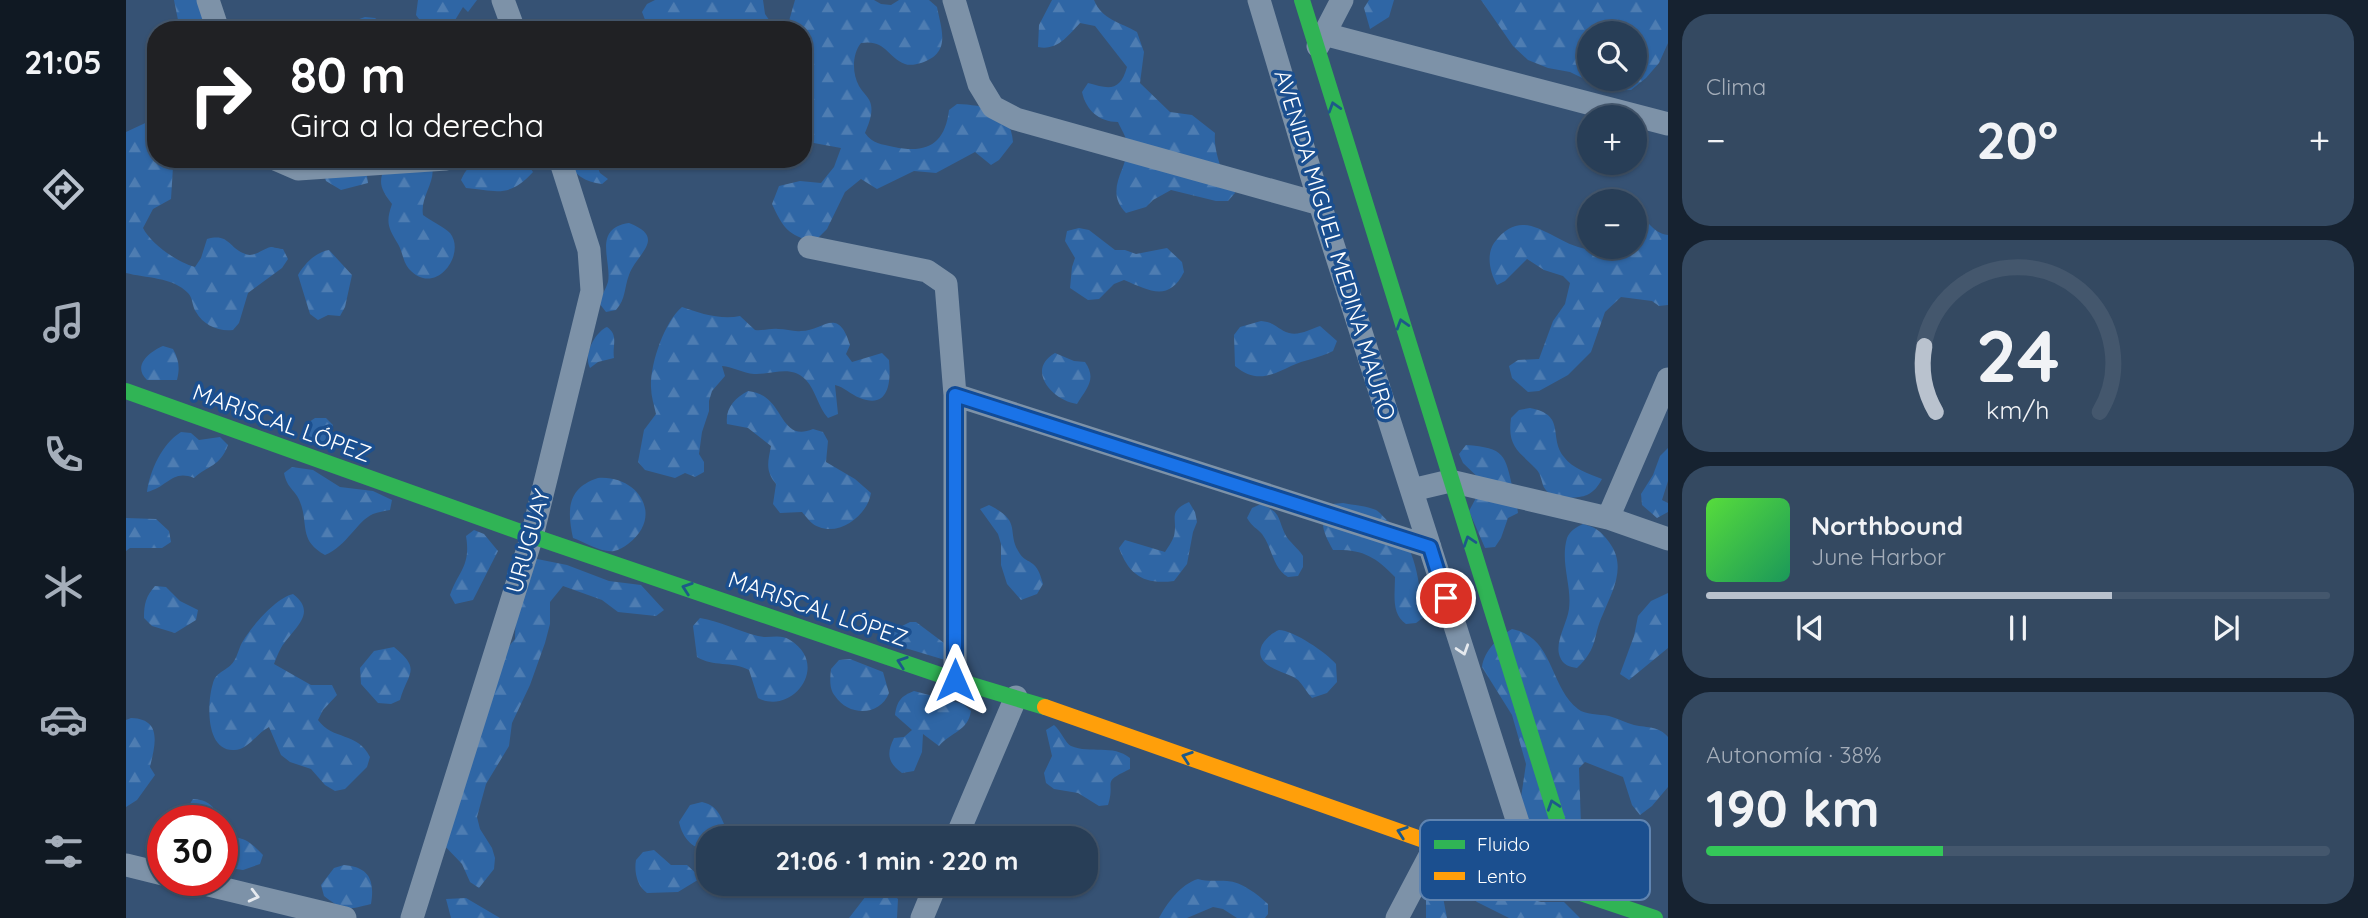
<!DOCTYPE html>
<html lang="es">
<head>
<meta charset="utf-8">
<style>
  :root { --surface:#283e57; --page:#344961; --text:#f1f3f6; --muted:#a5aeba; --line:#44576d; --accent:#b9c2ce }
  body { margin:0; font-family:Quicksand,sans-serif; background:var(--page); color:var(--text); height:100vh; display:flex; flex-direction:column; font-size:26px; white-space:nowrap }
  * { box-sizing:border-box; margin:0 }
  p { font-size:23px; color:var(--muted) }
  .icon { flex:none; width:38px; height:38px; fill:none; stroke:currentColor; stroke-width:2; stroke-linecap:round; stroke-linejoin:round }
  .map { position:relative; flex:1; overflow:hidden }
  .details { display:flex; flex-direction:column; gap:14px; padding:14px; background:#162230; width:700px }
  .details>* { flex:none }
  .guide { position:absolute; left:21px; top:21px; width:665px; height:147px; border-radius:28px; box-shadow:0 2px 5px #0004,0 0 0 2px var(--line); background:#202124; color:#fff; overflow:hidden }
  .controls { position:absolute; left:1451px; top:21px; display:grid; gap:14px }
  .controls a { display:grid; place-items:center; width:70px; height:70px; border-radius:50%; background:var(--surface); box-shadow:0 2px 5px #0004,0 0 0 2px var(--line); font-size:35px }
  .speed { position:absolute; left:21px; top:805px; display:flex; gap:14px; font-size:35px; font-weight:700; text-align:center }
  .speed>* { display:grid; place-content:center; width:91px; height:91px; border-radius:50%; background:var(--surface); box-shadow:0 2px 5px #0004,0 0 0 2px var(--line); line-height:1 }
  .speed .limit { border:10px solid #d22; background:#fff; color:#111 }
  .pin { position:absolute; display:grid; place-items:center; width:60px; height:60px; color:#fff; margin:-30px; border:4px solid #fff; border-radius:50%; box-shadow:0 2px 7px #0007 }
  .me { position:absolute; width:77px; margin:-38px; rotate:0deg; stroke-linejoin:round; filter:drop-shadow(0 0 5px #0008) }
  .turn { display:flex; align-items:center; gap:24px; height:147px; padding:0 28px; font-size:32px }
  .turn .icon { width:91px; height:91px; stroke-width:2.5 }
  .turn b { display:block; font-size:49px; line-height:60px }
  .big { font-size:52px; font-weight:800; line-height:1.1 }
  .details .card { flex:1; display:flex; flex-direction:column; justify-content:center; gap:10px; min-width:0; padding:0 24px; border-radius:28px; background:var(--page) }
  .details .dial { align-items:center; gap:0 }
  .dial svg { height:182px; overflow:visible; fill:none; stroke:var(--line); stroke-width:7; stroke-linecap:round; text-anchor:middle }
  .dial text { fill:var(--text); stroke:none }
  .song { display:flex; align-items:center; gap:21px }
  .cover { width:84px; height:84px; border-radius:10px; background:linear-gradient(135deg,hsl(110 70% 55%),hsl(150 70% 35%)) }
  .played { height:7px; border-radius:4px; background:linear-gradient(90deg,var(--accent) 65%,var(--line) 65%) }
  .keys { display:flex; justify-content:space-around; direction:ltr }
  .heat { display:flex; justify-content:space-between; align-items:center; font-size:38px; direction:ltr }
  .charge { height:10px; border-radius:5px; background:linear-gradient(90deg,#34c759 38%,var(--line) 0) }
  .trip { position:absolute; left:570px; top:826px; width:402px; height:70px; border-radius:28px; background:var(--surface); box-shadow:0 2px 5px #0004,0 0 0 2px var(--line); font-weight:800; line-height:70px; text-align:center }
  main { display:flex; flex:1; min-height:0 }
  .tab-bar { display:flex; flex-direction:column; width:126px; justify-content:space-around; align-items:center; background:#101923; color:var(--muted) }
  .tab-bar .icon { width:49px; height:49px }
  .tab-bar .active { color:var(--accent) }
  .tab-bar b { font-size:32px; color:var(--text) }
  .map>svg:first-child { display:block }
</style>
</head>
<body>
<main>
<nav class="tab-bar">
<b>21:05</b>
<svg class="icon active" aria-label="directions" viewBox="0 0 24 24"><path d="M12 3l9 9-9 9-9-9zM9 14v-3h6M13 9l2 2-2 2"/></svg>
<svg class="icon" aria-label="music" viewBox="0 0 24 24"><path d="M9 18V5l10-2v13"/><circle cx="6" cy="18" r="3"/><circle cx="16" cy="16" r="3"/></svg>
<svg class="icon" aria-label="phone" viewBox="0 0 24 24"><path d="M5 4h4l2 5-3 2q2 4 5 5l2-3 5 2v4C11 20 4 13 5 4z"/></svg>
<svg class="icon" aria-label="climate" viewBox="0 0 24 24"><path d="M12 3v18M4 7l16 10M4 17L20 7"/></svg>
<svg class="icon" aria-label="car" viewBox="0 0 24 24"><path d="M5 17H2v-5l4-1 3-4h7l3 4 3 1v5h-3M9 17h6M6 11h13"/><circle cx="7" cy="17" r="2"/><circle cx="17" cy="17" r="2"/></svg>
<svg class="icon" aria-label="filters" viewBox="0 0 24 24"><path d="M4 7h16M4 17h16"/><circle cx="9" cy="7" r="2"/><circle cx="15" cy="17" r="2"/></svg>
</nav>
<div class="map">
<svg width="1542" height="918" viewBox="0 0 1542 918">
  <defs>
    <pattern id="forest-firs" width="22" height="20" patternUnits="userSpaceOnUse" patternTransform="scale(1.75)"><rect width="22" height="20" fill="#2f66a5"/><path d="M5 1l3.5 6h-7zM16 11l3.5 6h-7z" fill="#4e7db2"/></pattern>
  </defs>
  <rect width="100%" height="100%" fill="#365274"/>
  <!-- forest -->
  <path fill="url(#forest-firs)" fill-rule="evenodd" d="M48 0H78V30H54Z
    M292 0H351L342 12 337 7 323 30C307 30 300 29 290 15Z
    M529 0H637L639 14 650 30H523L516 12 521 4Z
    M669 0H748L755 4 765 5 773 0H803L811 7C816 32 825 53 795 63 791 64 784 66 779 64 761 57 760 39 735 43 726 54 726 74 733 86 737 93 744 98 745 105 747 115 742 125 739 133 747 144 755 144 768 147 801 154 819 144 823 110L831 104C858 105 885 110 887 142L873 160 865 165 849 152 810 173 788 171 751 189 735 179 719 192 701 229 688 242C662 235 657 228 646 204L653 186 674 181 695 183 708 167 715 148 677 141V30H657L661 28Z
    M926 0H968C976 20 994 22 1011 32L1018 52 1014 83 1044 112 1066 115 1089 133C1088 144 1091 157 1095 167 1100 177 1107 182 1109 193L1102 201H1090L1045 190 1027 200 1020 207 1000 213C976 188 1005 167 1001 143 1000 136 995 129 992 122 973 122 960 110 956 92L962 83C983 89 994 92 1001 67L969 26 954 23C942 36 931 51 912 47L913 25Z
    M1243 0H1268L1263 17 1244 29 1238 8Z
    M1355 0H1542V43L1533 63 1520 78 1505 90 1483 91 1444 72 1422 68 1402 60 1387 46ZM1463 33H1508V79H1463Z
    M239 17 249 18 257 24H278L274 30H213L219 24Z
    M30 118V159H53L47 167 45 199 27 209 17 228C25 244 51 262 69 267L75 258 81 239C102 233 102 246 117 253 128 259 135 249 145 247 147 247 154 249 157 249L162 259 156 268 122 293 113 323 107 330C93 332 77 325 70 312 66 306 67 298 62 293 47 277 19 278 0 273V132Z
    M440 159H468L474 173 482 179 476 184C459 182 448 175 440 159Z
    M357 162 401 163 407 172C383 198 372 191 340 188L335 180C340 169 344 164 357 162Z
    M306 165C310 183 294 196 297 215 305 221 318 227 324 233 341 254 309 298 283 269 277 262 277 253 272 244 263 228 259 224 266 204 256 190 251 184 259 167Z
    M240 169 242 183 215 190 200 181 198 176Z
    M1509 205C1518 217 1526 233 1542 235V305L1533 306 1526 301 1495 297 1479 312 1465 352 1442 375 1413 391 1402 392 1386 378 1383 366 1392 360 1413 359 1427 321 1439 304 1444 283 1437 276 1418 270 1401 259 1379 281 1371 285C1364 273 1360 255 1368 243 1398 202 1425 243 1460 249 1476 252 1492 247 1508 247Z
    M503 223C542 238 510 254 503 275 498 288 500 299 490 310L480 312 473 303C475 296 480 289 482 282 486 262 466 228 503 223Z
    M953 228 963 230 989 250H999L1010 254 1041 248 1056 262 1058 272C1043 302 1024 291 998 280L988 284 973 299 962 300 944 288 946 267 949 258 939 241 941 231Z
    M203 250 226 275 219 307 214 316 202 315 192 320 184 314 172 275C179 263 190 252 203 250Z
    M556 307C573 313 594 320 614 316L629 330C637 331 645 328 652 329 660 329 668 332 675 331 697 331 712 305 724 345L720 354 726 362 756 353 763 360C765 380 764 410 734 398 724 394 718 387 709 385L712 414 702 418C692 407 690 391 680 380 665 364 646 375 628 374 617 373 607 367 596 366L599 376 586 391 583 401V411L576 432 573 454 578 462V472L569 477 559 473 549 478 519 470 512 462 518 430 530 414C528 405 525 396 525 387 524 365 538 322 556 307Z
    M1135 321C1149 322 1151 329 1163 333 1173 336 1185 329 1194 326L1211 341 1207 351C1193 358 1178 360 1165 366 1145 376 1129 383 1109 366L1108 335 1114 327Z
    M481 327C493 335 486 346 488 358L472 362 464 368C457 355 469 332 481 327Z
    M37 346 47 349C53 360 54 368 51 380H21C6 366 23 352 37 346Z
    M929 353 948 361 959 362C971 379 961 388 951 404 927 401 899 370 929 353Z
    M622 391C628 392 634 393 639 397 658 410 658 441 687 429L697 432 702 441 700 462 729 479 745 493C742 514 715 536 693 527 686 525 681 518 676 512L654 513 647 504 650 484C639 471 642 462 645 446L622 428 601 424C599 408 609 398 622 391Z
    M1404 408C1441 415 1422 437 1438 457 1446 468 1463 474 1476 479 1472 486 1469 491 1461 495 1451 499 1426 500 1419 489 1415 483 1416 475 1410 469 1393 451 1381 447 1385 418L1393 410Z
    M189 418H200L207 425 205 435 193 445 177 439 180 424Z
    M55 432 65 433 73 440 94 437 102 445C94 467 82 465 68 478 46 469 42 487 21 492 24 470 36 444 55 432Z
    M1340 445C1379 448 1379 454 1387 490 1389 498 1391 504 1392 513L1382 518 1375 538 1369 547 1359 548 1343 511 1358 483 1337 463 1333 454Z
    M1542 448V481L1536 500 1542 503V512L1531 518 1516 505 1515 494 1527 475 1534 456Z
    M166 467 187 470 214 487 247 491 266 500 264 510C258 511 252 512 247 514 231 521 221 546 199 555 172 540 183 524 174 502 170 490 161 489 158 473Z
    M472 478C512 475 539 516 502 544 498 547 493 550 488 551 476 553 458 542 447 538 441 510 441 488 472 478Z
    M1063 502 1069 512 1071 522 1067 532 1061 564 1048 581C1018 585 1003 575 993 548L999 540 1039 552C1042 547 1046 542 1048 536 1052 518 1041 512 1063 502Z
    M1217 503C1227 505 1241 506 1250 510 1254 512 1258 518 1262 521 1292 547 1292 581 1298 617L1290 623 1280 624C1265 614 1269 594 1269 577 1249 556 1236 549 1207 550 1197 532 1191 520 1206 504Z
    M1135 504C1155 513 1151 516 1159 534 1163 542 1172 548 1177 556V567L1172 576 1162 577C1146 567 1147 549 1136 534 1130 527 1127 528 1121 518L1126 508Z
    M863 505C898 522 879 532 894 554 898 560 902 560 907 564 913 569 915 577 917 584L911 594 895 600 881 584 875 565V544L872 534 854 509Z
    M0 518 30 519 43 531 45 542 36 548H4L0 551Z
    M1457 524C1469 527 1475 531 1483 542 1501 566 1487 590 1477 614 1466 638 1473 647 1451 668 1444 667 1437 665 1434 657 1428 643 1441 624 1443 609 1446 585 1434 563 1441 538 1444 531 1450 527 1457 524Z
    M348 530 358 534 372 551 347 600 329 604 324 595C333 570 345 566 340 536Z
    M401 557 441 565 483 581 515 585 538 610 530 616 492 612 476 600 437 586 424 602V624L419 643 404 685 386 723 383 746 360 784 351 817 354 829 366 848 369 858 368 869 353 888 344 882 336 864 315 842 373 658 389 639C389 628 391 616 388 606 384 584 369 565 401 557Z
    M29 586 40 587 54 601 72 610 70 620 49 633 26 626 18 618C18 604 20 596 29 586Z
    M1542 593V648L1503 680 1494 674 1508 636 1512 616 1525 601Z
    M167 594C193 614 166 629 155 648 152 653 150 659 148 664L185 685H206L211 695 197 710 192 720C207 741 231 731 244 757L241 767 219 789 209 791 199 785 185 769 164 762 155 755 143 727C131 733 122 750 108 750 79 751 81 702 87 683 90 671 102 671 108 661 112 655 113 647 117 641 126 626 150 598 167 594Z
    M574 618C594 621 612 631 632 636 643 639 654 633 664 640 705 665 666 716 632 698L623 670C606 661 587 667 571 657L567 626Z
    M784 622H790L822 646 819 660 766 644 765 639 770 629Z
    M1386 629C1428 637 1423 686 1452 709 1459 715 1473 714 1483 716 1491 718 1500 723 1508 725 1522 728 1533 726 1542 737V787L1526 806 1514 815 1506 805 1497 777 1459 762 1453 768 1455 824 1463 857 1462 879 1426 878 1421 855 1408 831 1400 823 1394 804 1400 764 1386 715 1356 667C1358 651 1373 636 1386 629Z
    M1153 630C1167 630 1201 653 1210 664L1211 682 1201 693 1186 698C1181 693 1177 685 1172 680 1161 671 1126 668 1136 645 1140 638 1146 633 1153 630Z
    M268 647C296 670 282 672 274 700L265 704 252 703 235 684 234 668 248 651Z
    M724 659 757 672 763 693C754 716 723 717 709 696 703 689 704 678 705 669L713 660Z
    M788 691 837 704 845 711C842 731 825 732 813 746L797 734 796 752 788 771 776 773C762 763 760 754 768 738L778 737 786 730 769 715C771 701 775 696 788 691Z
    M5 718C37 719 29 745 24 767L29 775 11 800 0 807V720Z
    M928 725C935 731 940 744 945 746 964 754 987 744 1004 758V769C974 783 990 780 982 805L973 806 952 793 928 789 920 783 918 773 926 756 920 730Z
    M67 799C81 800 90 805 92 821H56V816Z
    M576 802C595 806 596 822 604 838H583V854C567 847 557 840 553 822L564 805Z
    M96 836C103 840 106 837 113 838 123 840 130 848 137 855L134 864 117 870 96 867Z
    M528 850 545 865H561L575 878 552 892 521 893C511 886 508 872 510 860L517 852Z
    M218 865C243 867 249 880 245 904 220 910 219 912 198 896L195 885 208 868Z
    M1347 876 1388 886 1405 899 1415 902H1438L1454 918H1383L1351 902 1336 889 1337 880Z
    M1072 879C1082 882 1091 880 1101 881 1116 882 1131 894 1142 904V914L1139 918H1111L1097 909 1087 907 1061 918H1033C1041 903 1055 884 1072 879Z
    M757 885 772 899 771 918H723L740 896Z
    M1306 889 1316 892 1321 918H1300V897Z
    M340 898 374 918H325L320 899Z"/>
  <g fill="none" stroke-linecap="round" stroke-linejoin="round">
    <!-- street -->
    <path stroke="#7d92a8" stroke-width="23" d="M82 0 92 30
      M377 0 388 30
      M828 0 853 84 867 107 890 119 1194 204
      M1133 0 1194 204 1410 879
      M1198 34 1542 124
      M1192 46 1216 0
      M149 159 172 169 320 159
      M683 247 801 271 820 284 829 395V680
      M829 395 1304 547
      M1286 490 1324 481 1482 518 1542 539
      M1482 518 1542 379
      M830 838 890 697
      M0 865 37 874
      M62 880 219 918
      M286 918 406 536 466 291 463 250 434 159
      M796 918 810 884
      M1271 918 1310 844"/>
    <!-- fast -->
    <path stroke="#30b455" stroke-width="16" d="M1176 0 1454 893
      M0 391 406 536 829 680 919 707
      M1306 843 1529 918"/>
    <!-- slow -->
    <path stroke="#ff9f0a" stroke-width="16" d="M919 707 1306 843"/>
  </g>
  <!-- one-way arrows -->
  <defs><path id="oneway-chevron" d="M-2-3.5L2.5 0L-2 3.5" fill="none" stroke-width="1.6" stroke-linecap="round" stroke-linejoin="round" transform="scale(1.75)"/></defs>
  <g stroke="#1d5989">
    <use href="#oneway-chevron" transform="translate(1208 107) rotate(-107)"/>
    <use href="#oneway-chevron" transform="translate(1276 324) rotate(-107)"/>
    <use href="#oneway-chevron" transform="translate(1343 541) rotate(-108)"/>
    <use href="#oneway-chevron" transform="translate(561 588) rotate(-161)"/>
    <use href="#oneway-chevron" transform="translate(776 662) rotate(-161)"/>
    <use href="#oneway-chevron" transform="translate(1061 757) rotate(-161)"/>
    <use href="#oneway-chevron" transform="translate(1427 805) rotate(-108)"/>
    <use href="#oneway-chevron" transform="translate(1276 832) rotate(-161)"/>
  </g>
  <g stroke="#e5e9ee">
    <use href="#oneway-chevron" transform="translate(1337 650) rotate(72)"/>
    <use href="#oneway-chevron" transform="translate(128 896) rotate(14)"/>
  </g>
  <g fill="none" stroke-linecap="round" stroke-linejoin="round">
    <defs>
      <path id="route" d="M829 680V395L1304 547 1320 598"/>
    </defs>
    <!-- route casing -->
    <use href="#route" stroke="#114b97" stroke-width="18"/>
    <!-- route -->
    <use href="#route" stroke="#1a73e8" stroke-width="12"/>
  </g>
  <g text-anchor="middle" stroke-width="7" stroke-linejoin="round" paint-order="stroke">
    <!-- street labels -->
    <g font-size="23" fill="#fff" stroke="#1b4f8f">
      <text transform="translate(1209 245) rotate(73)" y="8">AVENIDA MIGUEL MEDINA MAURO</text>
      <text transform="translate(156 423) rotate(20)" y="8">MARISCAL LÓPEZ</text>
      <text transform="translate(402 541) rotate(-74)" y="8">URUGUAY</text>
      <text transform="translate(692 609) rotate(19)" y="8">MARISCAL LÓPEZ</text>
    </g>
  </g>
  <!-- legend -->
  <rect x="1294" y="820" width="230" height="80" rx="10" fill="#1b4f8f" stroke="#5f84b1" stroke-width="2"/>
  <rect x="1308" y="840" width="31" height="9" fill="#30b455"/>
  <rect x="1308" y="872" width="31" height="8" fill="#ff9f0a"/>
  <g font-size="19" fill="#fff">
    <text x="1351" y="851">Fluido</text>
    <text x="1351" y="883">Lento</text>
  </g>
</svg>
<div class="controls">
<a><svg class="icon" aria-label="search" viewBox="0 0 24 24"><circle cx="10" cy="10" r="6"/><path d="M15 15l6 6"/></svg></a>
<a>+</a>
<a>−</a>
</div>
<div class="speed"><div class="limit">30</div></div>
<div class="pin" style="left:1320px;top:598px;background:#d93025"><svg class="icon" aria-label="arrive" viewBox="0 0 24 24"><path d="M6 21V4h12l-3 4 3 4H6"/></svg></div>
<svg class="me" style="left:829px;top:680px" viewBox="-20 -20 40 40"><path d="M0-17L14 15 0 8-14 15z" fill="#1a73e8" stroke="#fff" stroke-width="4"/></svg>
<div class="trip">21:06 · 1 min · 220 m</div>
<div class="guide">
<div class="turn"><svg class="icon" aria-label="right" viewBox="0 0 24 24"><path d="M7 20v-9h11M14 6l5 5-5 5"/></svg><div><b>80 m</b>Gira a la derecha</div></div>
</div>
</div>
<section class="details">
<div class="card"><p>Clima</p>
<div class="heat"><a>−</a><b class="big">20°</b><a>+</a></div>
</div>
<div class="card dial"><svg viewBox="0 0 100 80">
<path d="M14 69A42 42 0 1 1 86 69"/>
<path d="M14 69A42 42 0 0 1 9 40" stroke="#b9c2ce"/>
<text x="50" y="56" font-size="32" font-weight="700">24</text>
<text x="50" y="72" font-size="11">km/h</text>
</svg></div>
<div class="card">
<div class="song"><i class="cover"></i><div><b>Northbound</b><p>June Harbor</p></div></div>
<div class="played"></div>
<div class="keys"><svg class="icon" aria-label="previous" viewBox="0 0 24 24"><path d="M18 5L8 12l10 7zM5 5v14"/></svg><svg class="icon" aria-label="pause" viewBox="0 0 24 24"><path d="M8 5v14M16 5v14"/></svg><svg class="icon" aria-label="next" viewBox="0 0 24 24"><path d="M6 5l10 7-10 7zM19 5v14"/></svg></div>
</div>
<div class="card"><p>Autonomía · 38%</p><b class="big">190 km</b><div class="charge"></div></div>
</section>
</main>
</body>
</html>
